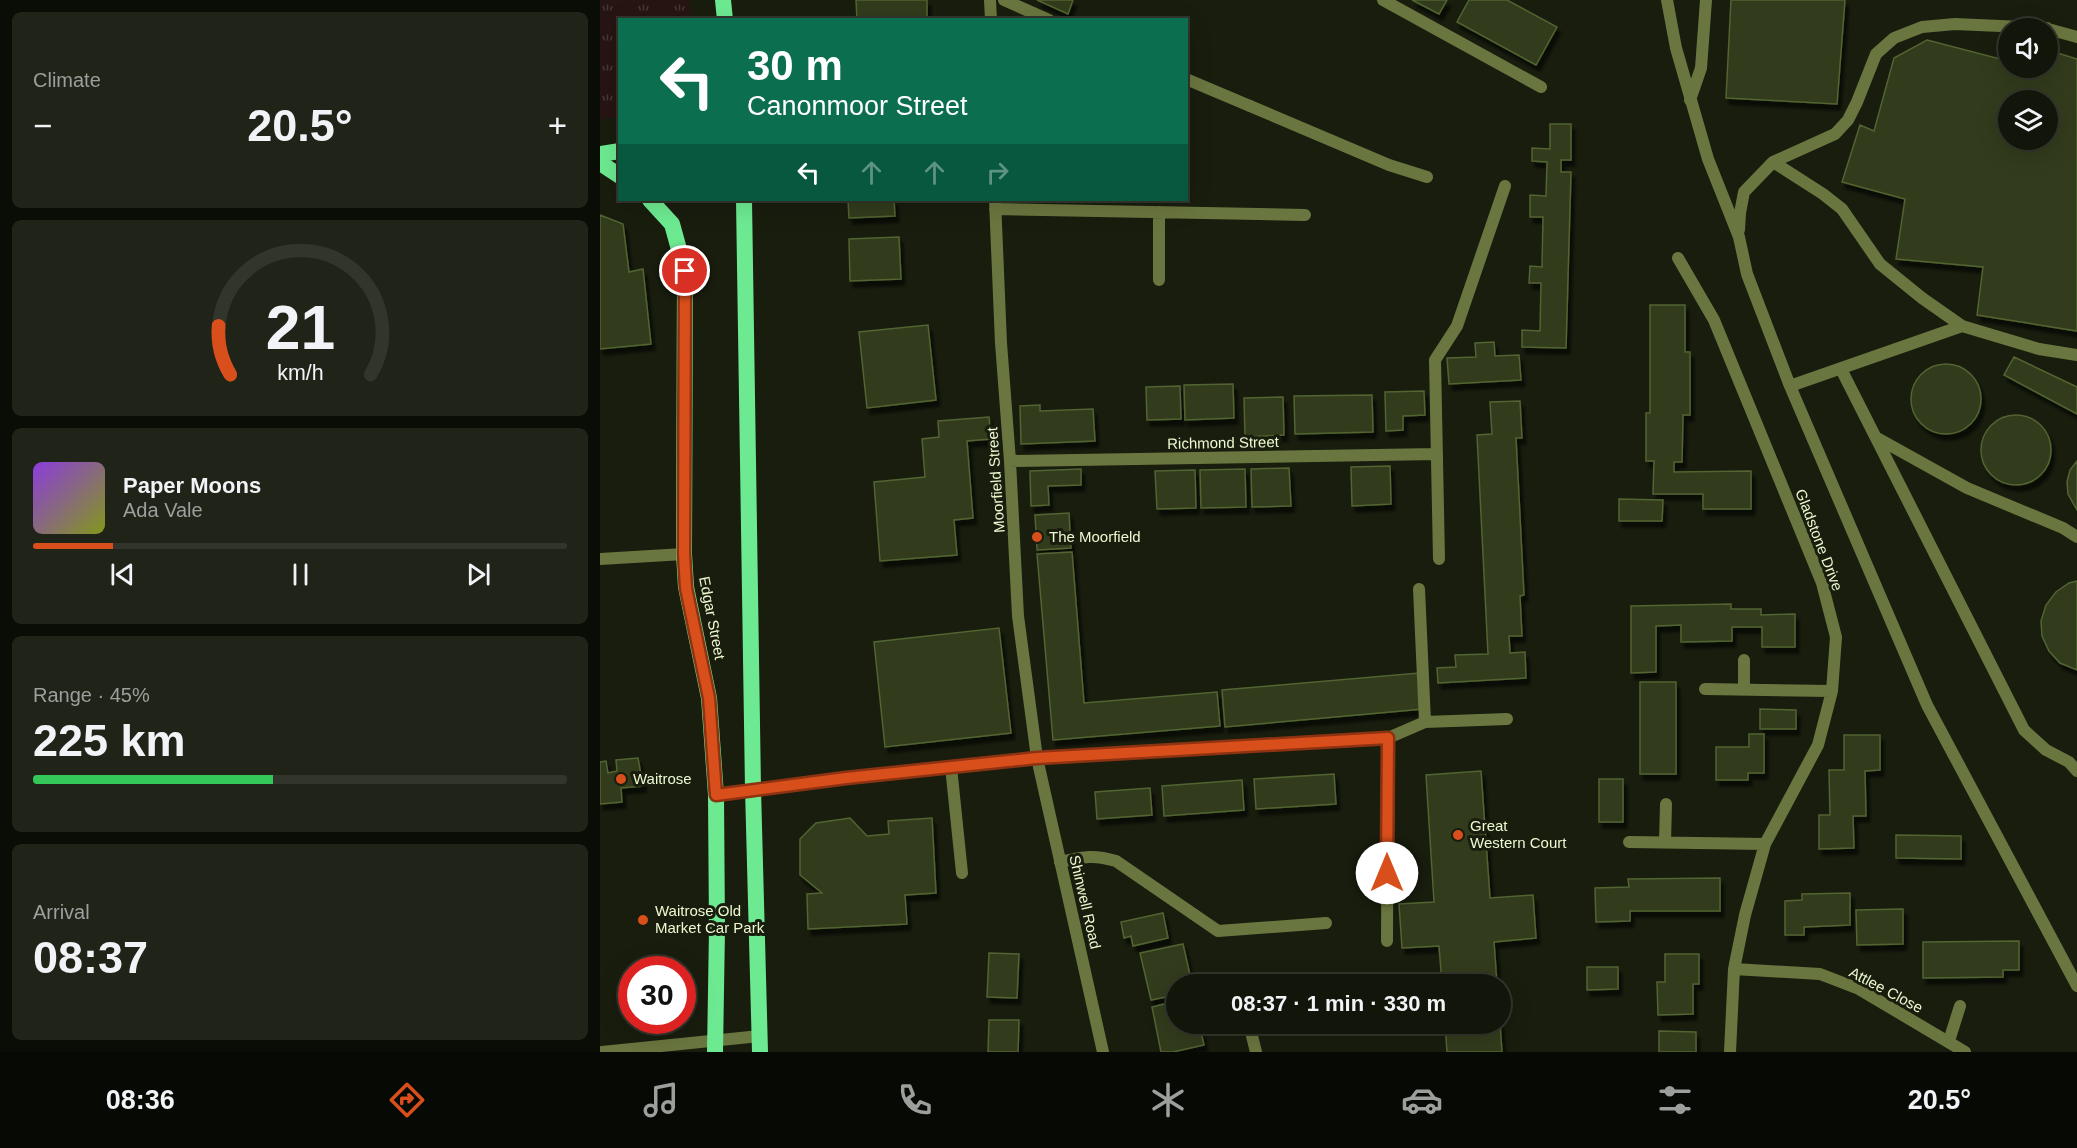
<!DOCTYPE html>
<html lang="en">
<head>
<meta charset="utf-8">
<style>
  :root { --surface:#12160a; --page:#1f2318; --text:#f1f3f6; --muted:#9c9f9c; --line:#31352b; --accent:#d94f1b }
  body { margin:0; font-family:Arial,sans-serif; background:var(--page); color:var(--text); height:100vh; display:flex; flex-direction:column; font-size:22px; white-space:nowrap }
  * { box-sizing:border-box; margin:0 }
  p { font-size:20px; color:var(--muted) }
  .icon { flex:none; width:33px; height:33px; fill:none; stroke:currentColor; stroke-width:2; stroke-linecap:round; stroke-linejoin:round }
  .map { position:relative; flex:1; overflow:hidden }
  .sheet { display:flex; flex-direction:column; gap:12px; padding:12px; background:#0a0c06; width:600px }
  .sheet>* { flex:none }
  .hud { position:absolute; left:18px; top:18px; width:570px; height:183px; border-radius:0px; box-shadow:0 6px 24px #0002,0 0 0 2px var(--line); background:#0b6e4f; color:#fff; overflow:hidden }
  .tools { position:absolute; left:1398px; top:18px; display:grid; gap:12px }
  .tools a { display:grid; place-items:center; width:60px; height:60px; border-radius:50%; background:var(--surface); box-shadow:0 6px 24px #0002,0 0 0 2px var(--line); font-size:30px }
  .speed { position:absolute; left:18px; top:956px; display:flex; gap:12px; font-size:30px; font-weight:700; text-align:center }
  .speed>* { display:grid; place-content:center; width:78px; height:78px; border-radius:50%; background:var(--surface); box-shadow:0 6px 24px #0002,0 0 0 2px var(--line); line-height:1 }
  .speed .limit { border:9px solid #d22; background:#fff; color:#111 }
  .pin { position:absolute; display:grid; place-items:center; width:51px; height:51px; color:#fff; margin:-26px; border:3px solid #fff; border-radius:50%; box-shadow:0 2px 6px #0007 }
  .me { position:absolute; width:66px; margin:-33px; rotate:0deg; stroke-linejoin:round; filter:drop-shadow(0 0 4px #0008) }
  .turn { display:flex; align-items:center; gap:21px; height:126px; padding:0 30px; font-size:27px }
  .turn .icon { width:78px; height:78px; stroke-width:2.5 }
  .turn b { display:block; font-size:42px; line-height:51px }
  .lanes { display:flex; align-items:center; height:57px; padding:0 30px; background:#0003; justify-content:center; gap:30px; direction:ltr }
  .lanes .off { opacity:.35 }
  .big { font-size:45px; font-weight:800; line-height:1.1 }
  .sheet .widget { flex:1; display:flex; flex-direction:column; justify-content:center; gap:9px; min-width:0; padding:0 21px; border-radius:9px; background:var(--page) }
  .sheet .dial { align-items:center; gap:0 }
  .dial svg { height:156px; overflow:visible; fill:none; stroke:var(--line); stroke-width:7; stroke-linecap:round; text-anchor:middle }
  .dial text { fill:var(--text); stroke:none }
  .song { display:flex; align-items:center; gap:18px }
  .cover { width:72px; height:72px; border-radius:9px; background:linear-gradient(135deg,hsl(270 70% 55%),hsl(70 70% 35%)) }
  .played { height:6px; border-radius:3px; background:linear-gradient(90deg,var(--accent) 15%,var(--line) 15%) }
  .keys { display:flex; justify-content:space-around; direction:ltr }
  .heat { display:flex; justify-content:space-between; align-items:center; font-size:33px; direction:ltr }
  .charge { height:9px; border-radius:4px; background:linear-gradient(90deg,#34c759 45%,var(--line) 0) }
  .trip { position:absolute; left:566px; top:974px; width:345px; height:60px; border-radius:30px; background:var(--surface); box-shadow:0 6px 24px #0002,0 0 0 2px var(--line); font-weight:800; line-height:60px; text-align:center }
  .tabs { display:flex; height:96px; justify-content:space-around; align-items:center; background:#070904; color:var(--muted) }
  .tabs .icon { width:42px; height:42px }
  .tabs .selected { color:var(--accent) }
  .tabs b { font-size:27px; color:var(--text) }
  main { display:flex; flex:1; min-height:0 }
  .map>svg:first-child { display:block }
</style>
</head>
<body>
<main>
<section class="sheet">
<div class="widget"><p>Climate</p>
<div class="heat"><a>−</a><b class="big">20.5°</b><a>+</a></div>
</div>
<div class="widget dial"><svg viewBox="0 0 100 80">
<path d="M14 69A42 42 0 1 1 86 69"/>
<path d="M14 69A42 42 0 0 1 8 44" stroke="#d94f1b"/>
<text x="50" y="56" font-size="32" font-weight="700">21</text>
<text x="50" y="72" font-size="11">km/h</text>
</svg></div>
<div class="widget">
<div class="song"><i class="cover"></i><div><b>Paper Moons</b><p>Ada Vale</p></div></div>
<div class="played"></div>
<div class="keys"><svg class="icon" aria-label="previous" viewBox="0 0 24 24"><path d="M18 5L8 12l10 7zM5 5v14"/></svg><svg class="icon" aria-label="pause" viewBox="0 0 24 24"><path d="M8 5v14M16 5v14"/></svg><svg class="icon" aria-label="next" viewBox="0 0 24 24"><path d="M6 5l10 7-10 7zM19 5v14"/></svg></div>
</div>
<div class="widget"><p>Range · 45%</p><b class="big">225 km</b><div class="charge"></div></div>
<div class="widget"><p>Arrival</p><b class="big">08:37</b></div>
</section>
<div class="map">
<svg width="1477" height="1052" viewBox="0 0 1477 1052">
  <defs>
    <pattern id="grass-tufts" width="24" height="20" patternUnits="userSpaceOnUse" patternTransform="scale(1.5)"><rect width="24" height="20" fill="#261512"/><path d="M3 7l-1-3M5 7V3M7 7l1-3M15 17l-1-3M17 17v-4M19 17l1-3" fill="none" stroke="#463833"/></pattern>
    <filter id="shadow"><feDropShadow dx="3.5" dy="6" stdDeviation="1.5" flood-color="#0009"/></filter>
  </defs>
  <rect width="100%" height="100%" fill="#181d0e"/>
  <!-- grass -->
  <path fill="url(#grass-tufts)" d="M0 0H89L93 19 20 20 19 116 0 120Z"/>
  <!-- building -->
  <path fill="#303b1d" stroke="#526431" stroke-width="1.5" fill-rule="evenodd" filter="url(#shadow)" d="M256 0H327V20H257Z
    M437 0H473L468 14Z
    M812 0H847L839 14Z
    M869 0H907L957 27 936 65 857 22Z
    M1131 0H1245L1237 104 1126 98Z
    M1327 40 1408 61V68H1448V50L1477 59V331L1377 315 1383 267 1296 259 1305 199 1242 182 1260 125 1274 131 1294 58ZM1408 100H1448V140H1408Z
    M950 124H971V160H961V172H971L966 348 922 347V330L940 331 941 283H929L930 266 942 267 943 217H930V195L946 196 947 162 932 161V148L950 149Z
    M248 200H294L295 216 249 218Z
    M0 215 23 224 29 272 43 269 51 344 0 349Z
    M299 237 301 279 250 281 249 239Z
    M1050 305H1085V352H1090V415H1083L1082 462H1074V472L1151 471V509H1103V494H1053L1054 461H1046V413H1050Z
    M328 325 336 400 267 408 259 332Z
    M894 342 895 356 919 355 921 380 849 384 847 358 876 357 875 343Z
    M1414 357 1477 387V414L1404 375Z
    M1311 399a35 35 0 1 1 70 0a35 35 0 1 1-70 0Z
    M633 384 634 418 585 420 584 385Z
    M580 386 581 419 547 420 546 387Z
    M824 391 825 415 803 416V430L786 431 785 392Z
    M772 395 773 432 695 434 694 396Z
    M683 397 684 435 645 437 644 398Z
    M920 401 922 438H916L924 595 920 596 922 636H909L910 653 925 652 926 678 838 683 837 668 856 667 855 655 888 654 877 435 892 434 890 402Z
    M440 405V411L493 409 495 441 421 444 420 406Z
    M1381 450a35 35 0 1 1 70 0a35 35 0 1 1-70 0Z
    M389 417 391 439 367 441 373 518 354 520 357 555 280 561 274 482 325 477 322 439 339 437 338 421Z
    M1477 461V510L1468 494 1467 482 1470 470Z
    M790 466 791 504 752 506 751 467Z
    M689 468 691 506 652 507 651 469Z
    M481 469V485L448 486 449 505 431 506 430 471Z
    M645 469 646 507 601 508 600 470Z
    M595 470 596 508 557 509 555 471Z
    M1019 499 1063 500 1062 521H1019Z
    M469 513 471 548 437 550 435 515Z
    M472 552 484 703 617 692 620 726 453 740 437 554Z
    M1477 581V670L1460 663 1449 651 1442 636 1441 621 1446 605 1456 592 1469 583Z
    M1131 604V609H1161V615L1195 614V647H1162V627H1132V641L1081 642V625L1056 626V672L1031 673V606Z
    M399 628 411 733 285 747 274 642Z
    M819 673 823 709 625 727 622 690Z
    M1040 682H1076V774H1040Z
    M1160 709 1196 710V729H1160Z
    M1149 734H1164V773H1148V780H1116V747H1149Z
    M1244 735H1280V770L1265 771 1266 816H1253L1254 848 1219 849V815H1230L1229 770H1244Z
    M38 758 43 786 21 788 22 802 0 804V762L6 761 8 773 17 771 16 760Z
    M881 771 890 898 933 895 936 938 894 942 897 984H842L839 946 802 948 799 904 834 902 826 775Z
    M734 774 736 804 656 809 654 779Z
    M999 779H1023V822H999Z
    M642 780 644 810 564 816 562 786Z
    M550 788 552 815 497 819 495 792Z
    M250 818 267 836 289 834 288 821 332 818 336 893 305 895 307 924 208 929 207 894 222 893 200 875V839L216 823Z
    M1296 835 1361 836V859L1296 858Z
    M1120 878V911H1030V921L996 922 995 888 1029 887 1028 879Z
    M1250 893V925L1204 927V935H1185V901L1202 900V894Z
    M1303 909V944L1257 945 1256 910Z
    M563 913 568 938 533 946 531 936 524 938 521 922Z
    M1419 941V970H1403V977L1323 978V942Z
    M583 944 592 984H576V995L551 1000 540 953Z
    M389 953 419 954 417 998 387 997Z
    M1065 954H1099V984H1093V1014L1058 1015 1057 982H1065Z
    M987 967H1018V989L987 990Z
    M576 1001V1023H599L604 1045 573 1052H561L552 1007Z
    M389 1020H419L418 1052H388Z
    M845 1023H900L902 1052H847Z
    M1059 1031 1096 1032V1052H1059Z"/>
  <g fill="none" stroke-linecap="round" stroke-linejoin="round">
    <!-- service -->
    <path stroke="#6a763f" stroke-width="12" d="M783 0 941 87
      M1067 0 1076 48 1108 159 1139 237 1147 274 1190 386 1327 705 1477 986
      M1448 29 1477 37
      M1090 100 1101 68 1106 0
      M650 106 789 165 827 177
      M1173 162 1223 194 1242 209 1280 264 1322 298 1362 326 1439 349 1477 355
      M1139 230 1140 213 1144 192 1173 162 1235 134 1248 120 1257 102 1276 54 1294 38 1322 27 1355 24 1447 28
      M1241 369 1424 730 1446 750 1469 762 1477 771
      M1190 386 1362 326
      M1277 438 1367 488 1463 528 1477 537
      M0 559 84 554
      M351 767 362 873
      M460 862C482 857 493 854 516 861L618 931 726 923
      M649 1024 656 1052"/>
    <!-- minor -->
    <path stroke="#6a763f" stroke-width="12" d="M390 0 391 20
      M404 0 449 20
      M586 79 650 106
      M395 200 401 343 410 461 418 616 437 758 503 1052
      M395 209 705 215
      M559 212V280
      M1078 258 1114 320 1222 583 1236 637 1232 691 1218 745 1165 844 1145 915 1134 969 1130 1052
      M410 461 837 454
      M839 559 835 360 857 326 905 186
      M819 589 825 722
      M1144 660V689
      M1105 689 1232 691
      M116 795 246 778 437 758 788 738 825 722 907 719
      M1029 842 1165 844
      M1065 842 1066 804
      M787 941 788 738
      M1134 969 1220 974 1259 989 1365 1052
      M1349 1041 1360 1006"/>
    <!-- tertiary -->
    <path stroke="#6a763f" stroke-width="12" d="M2 1052 160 1036"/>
    <!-- trunk -->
    <path stroke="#6dea91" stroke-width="16" d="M123 0 125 20
      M0 154 20 151
      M0 163 20 176
      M50 200 72 224 85 271 84 554 86 587 109 698 116 795 117 930 115 1052
      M144 200 153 789 160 1052"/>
  </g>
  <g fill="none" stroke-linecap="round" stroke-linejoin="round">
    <defs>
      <path id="route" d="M85 271 84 554 86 588 109 698 116 795 246 778 437 758 788 738 787 873"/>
    </defs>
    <!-- route casing -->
    <use href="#route" stroke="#8d3312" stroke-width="15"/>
    <!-- route -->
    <use href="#route" stroke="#d94f1b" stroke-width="10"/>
  </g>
  <!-- markers -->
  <g fill="#d94f1b" stroke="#181d0e" stroke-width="2">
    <circle cx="437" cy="537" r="6"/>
    <circle cx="21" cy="779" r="6"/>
    <circle cx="858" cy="835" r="6"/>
    <circle cx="43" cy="920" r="6"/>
  </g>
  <g text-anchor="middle" stroke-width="6" stroke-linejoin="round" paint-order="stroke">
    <!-- street labels -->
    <g font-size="15" fill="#edf9d0" stroke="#181d0e">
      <text transform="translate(623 443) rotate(-1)" y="5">Richmond Street</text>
      <text transform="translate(396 480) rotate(-94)" y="5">Moorfield Street</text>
      <text transform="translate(1219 540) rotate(69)" y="5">Gladstone Drive</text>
      <text transform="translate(112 618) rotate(79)" y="5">Edgar Street</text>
      <text transform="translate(485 902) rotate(77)" y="5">Shinwell Road</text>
      <text transform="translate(1286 990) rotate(28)" y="5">Attlee Close</text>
    </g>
    <!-- poi labels -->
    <g font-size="15" fill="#edf9d0" stroke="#181d0e" text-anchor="start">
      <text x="449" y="542">The Moorfield</text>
      <text x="33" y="784">Waitrose</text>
      <text x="870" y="831">Great<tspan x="870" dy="17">Western Court</tspan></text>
      <text x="55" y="916">Waitrose Old<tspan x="55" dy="17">Market Car Park</tspan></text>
    </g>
  </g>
</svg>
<div class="tools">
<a><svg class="icon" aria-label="sound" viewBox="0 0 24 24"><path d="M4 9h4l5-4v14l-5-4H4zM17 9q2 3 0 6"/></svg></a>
<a><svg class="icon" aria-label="layers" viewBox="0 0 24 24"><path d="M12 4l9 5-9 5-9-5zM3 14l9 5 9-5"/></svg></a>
</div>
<div class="speed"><div class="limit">30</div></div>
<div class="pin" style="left:85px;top:271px;background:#d93025"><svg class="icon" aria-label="arrive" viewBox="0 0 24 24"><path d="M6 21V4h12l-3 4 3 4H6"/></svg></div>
<svg class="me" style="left:787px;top:873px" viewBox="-20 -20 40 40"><circle r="19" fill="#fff"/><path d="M0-13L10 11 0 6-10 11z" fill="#d94f1b"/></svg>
<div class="trip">08:37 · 1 min · 330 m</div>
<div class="hud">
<div class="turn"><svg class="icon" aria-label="left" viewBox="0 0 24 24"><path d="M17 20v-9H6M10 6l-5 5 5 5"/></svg><div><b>30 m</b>Canonmoor Street</div></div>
<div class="lanes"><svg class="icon" aria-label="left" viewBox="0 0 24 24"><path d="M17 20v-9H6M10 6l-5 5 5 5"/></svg><svg class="icon off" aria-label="ahead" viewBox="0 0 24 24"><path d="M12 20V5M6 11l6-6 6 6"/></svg><svg class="icon off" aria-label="ahead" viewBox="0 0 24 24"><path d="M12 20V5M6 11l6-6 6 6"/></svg><svg class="icon off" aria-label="right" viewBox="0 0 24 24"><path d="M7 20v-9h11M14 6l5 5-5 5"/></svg></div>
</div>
</div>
</main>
<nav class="tabs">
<b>08:36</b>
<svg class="icon selected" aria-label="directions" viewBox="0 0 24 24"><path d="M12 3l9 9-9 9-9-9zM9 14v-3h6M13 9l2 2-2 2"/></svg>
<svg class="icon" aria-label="music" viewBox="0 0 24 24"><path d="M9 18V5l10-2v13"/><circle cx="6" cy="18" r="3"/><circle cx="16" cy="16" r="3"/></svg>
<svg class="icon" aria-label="phone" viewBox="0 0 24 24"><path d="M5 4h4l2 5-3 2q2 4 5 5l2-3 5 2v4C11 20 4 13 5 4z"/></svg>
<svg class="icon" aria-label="climate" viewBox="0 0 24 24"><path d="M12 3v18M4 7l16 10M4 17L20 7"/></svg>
<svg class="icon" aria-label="car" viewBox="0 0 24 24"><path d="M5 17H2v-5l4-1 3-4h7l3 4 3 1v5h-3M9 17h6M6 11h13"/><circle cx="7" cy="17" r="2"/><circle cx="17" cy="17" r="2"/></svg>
<svg class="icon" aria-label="filters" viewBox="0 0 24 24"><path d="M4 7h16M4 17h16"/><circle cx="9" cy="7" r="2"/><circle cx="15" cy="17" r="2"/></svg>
<b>20.5°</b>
</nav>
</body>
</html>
